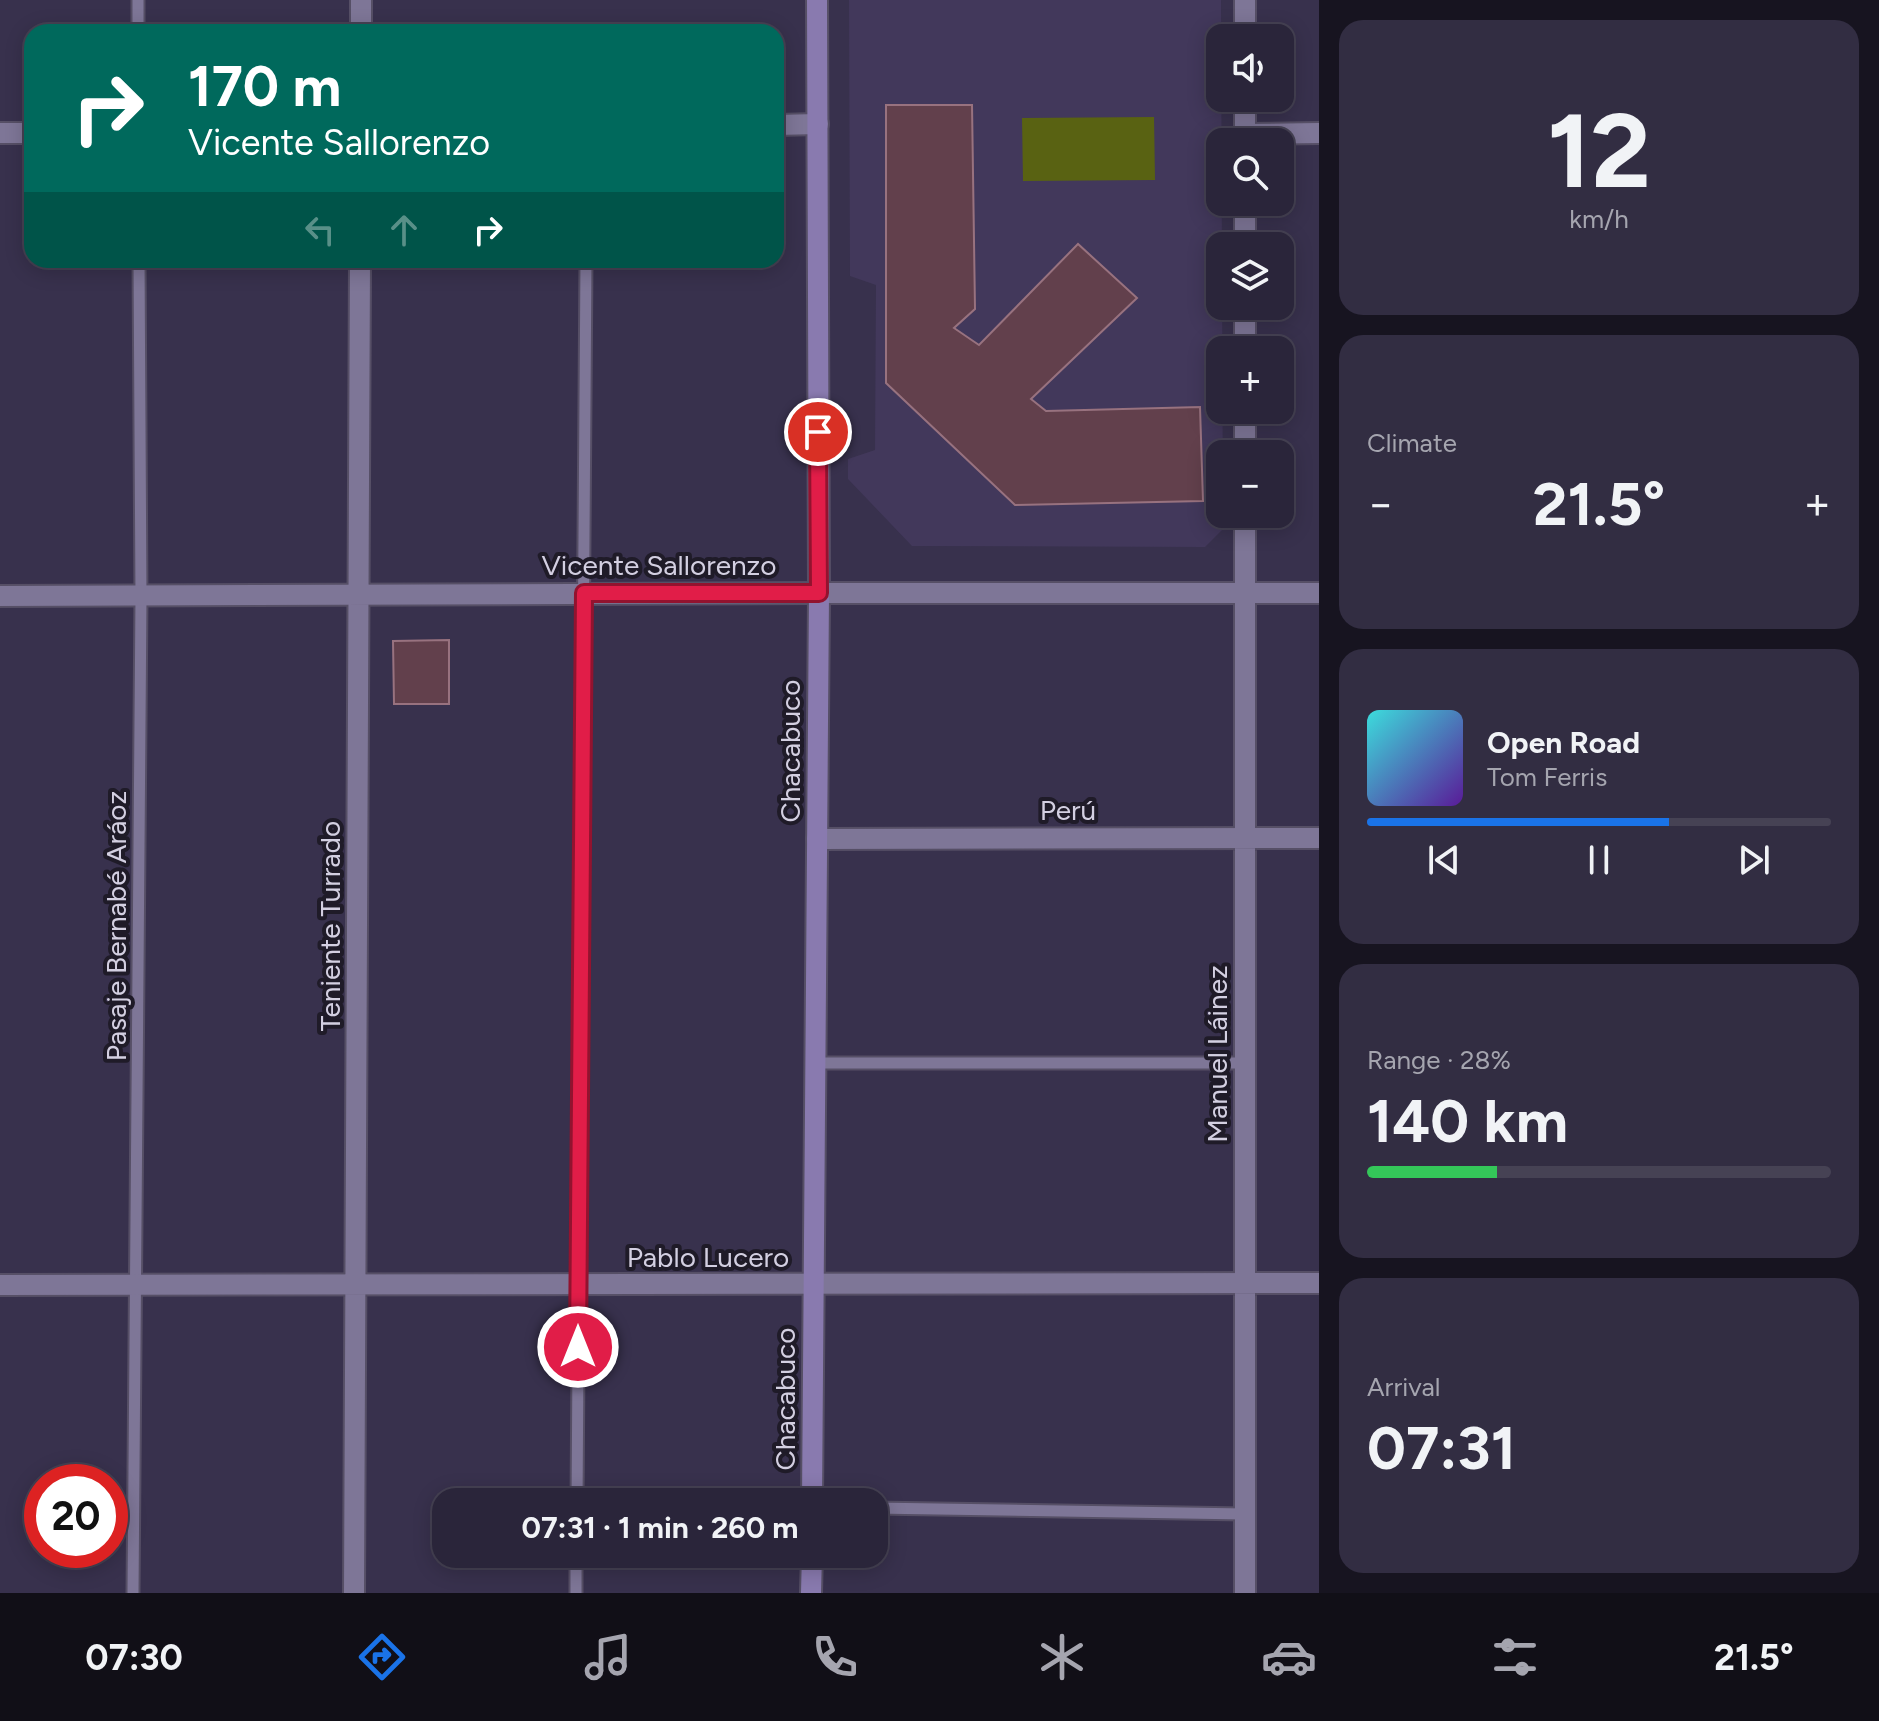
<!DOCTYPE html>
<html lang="en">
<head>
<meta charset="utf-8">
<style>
  :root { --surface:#2a253a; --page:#322d42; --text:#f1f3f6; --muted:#a5a5af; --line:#464254; --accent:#1a73e8 }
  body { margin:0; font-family:Figtree,sans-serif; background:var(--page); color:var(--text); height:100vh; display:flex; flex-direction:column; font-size:30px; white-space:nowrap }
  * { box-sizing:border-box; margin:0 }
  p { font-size:26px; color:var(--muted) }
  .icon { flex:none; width:44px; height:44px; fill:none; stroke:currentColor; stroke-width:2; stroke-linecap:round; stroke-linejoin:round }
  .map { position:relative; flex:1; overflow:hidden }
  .details { display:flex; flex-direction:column; gap:20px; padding:20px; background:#171420; width:560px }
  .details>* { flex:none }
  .top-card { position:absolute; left:24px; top:24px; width:760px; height:244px; border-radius:24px; box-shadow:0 4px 20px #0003,0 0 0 2px var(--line); background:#00695c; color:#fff; overflow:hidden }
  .fabs { position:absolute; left:1206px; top:24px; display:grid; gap:16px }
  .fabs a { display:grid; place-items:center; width:88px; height:88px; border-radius:16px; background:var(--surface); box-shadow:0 4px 20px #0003,0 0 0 2px var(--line); font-size:40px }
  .speed { position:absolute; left:24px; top:1464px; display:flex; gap:16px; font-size:40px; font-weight:700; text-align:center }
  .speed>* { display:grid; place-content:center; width:104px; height:104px; border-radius:50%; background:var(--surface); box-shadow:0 4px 20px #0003,0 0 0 2px var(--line); line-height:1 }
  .speed .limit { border:12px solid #d22; background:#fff; color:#111 }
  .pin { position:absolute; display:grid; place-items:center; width:68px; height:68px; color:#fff; margin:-34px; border:4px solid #fff; border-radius:50%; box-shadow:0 2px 8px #0007 }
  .me { position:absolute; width:88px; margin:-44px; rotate:0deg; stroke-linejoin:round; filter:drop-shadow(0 0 6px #0008) }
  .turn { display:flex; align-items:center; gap:28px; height:168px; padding:0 32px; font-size:36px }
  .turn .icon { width:104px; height:104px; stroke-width:2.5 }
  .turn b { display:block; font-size:56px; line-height:68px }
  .lanes { display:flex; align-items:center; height:76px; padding:0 32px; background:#0003; justify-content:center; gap:40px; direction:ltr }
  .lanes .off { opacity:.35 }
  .big { font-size:60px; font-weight:700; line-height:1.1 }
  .details .card { flex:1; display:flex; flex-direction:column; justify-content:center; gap:12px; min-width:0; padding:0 28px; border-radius:24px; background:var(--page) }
  .details .dial { align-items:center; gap:0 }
  .dial b { font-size:104px; line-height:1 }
  .song { display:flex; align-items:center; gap:24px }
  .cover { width:96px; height:96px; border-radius:12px; background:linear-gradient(135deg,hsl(180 70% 55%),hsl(270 70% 35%)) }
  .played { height:8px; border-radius:4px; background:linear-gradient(90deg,var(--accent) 65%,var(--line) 65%) }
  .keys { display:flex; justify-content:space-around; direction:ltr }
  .heat { display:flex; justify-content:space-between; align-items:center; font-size:44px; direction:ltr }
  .charge { height:12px; border-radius:6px; background:linear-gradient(90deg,#34c759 28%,var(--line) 0) }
  .trip { position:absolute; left:432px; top:1488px; width:456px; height:80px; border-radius:24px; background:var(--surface); box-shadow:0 4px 20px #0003,0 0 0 2px var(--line); font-weight:700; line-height:80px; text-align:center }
  .menu { display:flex; height:128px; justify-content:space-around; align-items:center; background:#110f17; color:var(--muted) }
  .menu .icon { width:56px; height:56px }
  .menu .selected { color:var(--accent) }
  .menu b { font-size:36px; color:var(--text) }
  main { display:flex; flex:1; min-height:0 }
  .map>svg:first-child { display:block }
</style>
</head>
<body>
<main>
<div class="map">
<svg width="1319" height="1593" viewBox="0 0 1319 1593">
  <rect width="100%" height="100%" fill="#38314d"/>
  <!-- built -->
  <path fill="#42385b" d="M849 0H1221L1223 529 1205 547 912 546 848 479V459L875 450 876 285 850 276Z"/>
  <!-- green -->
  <path fill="#596212" d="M1154 117 1155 180 1023 181 1022 118Z"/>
  <!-- building -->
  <path fill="#62404c" stroke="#98727f" stroke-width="2" d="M886 105H972L975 309 954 328 979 345 1078 244 1137 298 1031 399 1046 411 1200 407 1203 501 1015 505 886 383Z
    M449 640V704H394L393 641Z"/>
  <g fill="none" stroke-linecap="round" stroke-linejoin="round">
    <defs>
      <path id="service" d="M138 0V32
        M815 1063H1245
        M577 1502 586 260
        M874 1508 1245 1514
        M133 1593 141 597 139 260
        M576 1593V1554"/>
      <path id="minor" d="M361 0V32
        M1245 38V0
        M776 125 818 124
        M0 133H32
        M1245 134 1319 133
        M1245 142V98
        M1245 246V202
        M1245 350V306
        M1245 454V410
        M1245 514V1593
        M0 596 819 593
        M817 839 1319 838
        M0 1285 1319 1283
        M354 1593 360 260"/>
      <path id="tertiary" d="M819 593H1319"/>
      <path id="secondary" d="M812 1502 819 593 817 0
        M811 1593 812 1554"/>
    </defs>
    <!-- service casing -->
    <use href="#service" stroke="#564f66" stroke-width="15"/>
    <!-- minor casing -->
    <use href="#minor" stroke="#564f66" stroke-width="24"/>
    <!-- tertiary casing -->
    <use href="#tertiary" stroke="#564f66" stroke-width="24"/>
    <!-- secondary casing -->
    <use href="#secondary" stroke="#564f66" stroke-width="24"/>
    <!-- service -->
    <use href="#service" stroke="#7e7697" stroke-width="11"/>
    <!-- minor -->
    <use href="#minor" stroke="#7e7697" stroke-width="20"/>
    <!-- tertiary -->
    <use href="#tertiary" stroke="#7e7697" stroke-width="20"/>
    <!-- secondary -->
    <use href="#secondary" stroke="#897aaf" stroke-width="20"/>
  </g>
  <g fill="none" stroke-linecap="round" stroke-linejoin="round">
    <defs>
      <path id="route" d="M578 1347 584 593H819L818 432"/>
    </defs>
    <!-- route casing -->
    <use href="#route" stroke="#92132f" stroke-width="20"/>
    <!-- route -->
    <use href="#route" stroke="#e11d48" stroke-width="14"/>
  </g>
  <g text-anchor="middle" stroke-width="8" stroke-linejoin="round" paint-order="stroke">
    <!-- street labels -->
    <g font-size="28" fill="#d3cfe1" stroke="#1f1b28">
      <text x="659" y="575">Vicente Sallorenzo</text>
      <text transform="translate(790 751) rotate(-90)" y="10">Chacabuco</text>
      <text x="1068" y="820">Perú</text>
      <text transform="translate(116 926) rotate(-90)" y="10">Pasaje Bernabé Aráoz</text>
      <text transform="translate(330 926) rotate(-90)" y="10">Teniente Turrado</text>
      <text transform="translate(1217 1054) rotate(-90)" y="10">Manuel Láinez</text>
      <text x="708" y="1267">Pablo Lucero</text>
      <text transform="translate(785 1399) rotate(-90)" y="10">Chacabuco</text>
    </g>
  </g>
</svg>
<div class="fabs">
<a><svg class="icon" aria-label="sound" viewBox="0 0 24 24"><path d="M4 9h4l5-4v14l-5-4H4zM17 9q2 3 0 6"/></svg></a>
<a><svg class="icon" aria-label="search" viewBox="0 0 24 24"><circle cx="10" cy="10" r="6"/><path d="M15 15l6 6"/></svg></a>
<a><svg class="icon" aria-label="layers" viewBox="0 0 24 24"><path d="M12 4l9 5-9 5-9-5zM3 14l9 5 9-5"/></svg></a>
<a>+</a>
<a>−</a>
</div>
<div class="speed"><div class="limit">20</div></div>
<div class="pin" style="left:818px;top:432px;background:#d93025"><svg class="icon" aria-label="arrive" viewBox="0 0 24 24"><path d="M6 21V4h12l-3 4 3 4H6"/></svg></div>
<svg class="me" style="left:578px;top:1347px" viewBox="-20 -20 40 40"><circle r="17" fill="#e11d48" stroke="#fff" stroke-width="3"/><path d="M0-11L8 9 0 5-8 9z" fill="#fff"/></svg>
<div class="trip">07:31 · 1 min · 260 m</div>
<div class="top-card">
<div class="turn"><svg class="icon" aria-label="right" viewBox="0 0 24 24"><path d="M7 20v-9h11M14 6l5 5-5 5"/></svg><div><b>170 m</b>Vicente Sallorenzo</div></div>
<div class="lanes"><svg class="icon off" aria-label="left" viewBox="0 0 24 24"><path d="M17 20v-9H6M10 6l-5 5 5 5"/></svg><svg class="icon off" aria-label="ahead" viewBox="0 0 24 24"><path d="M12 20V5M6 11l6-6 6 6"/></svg><svg class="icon" aria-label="right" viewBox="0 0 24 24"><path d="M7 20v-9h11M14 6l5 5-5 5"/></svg></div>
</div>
</div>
<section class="details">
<div class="card dial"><b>12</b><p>km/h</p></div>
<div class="card"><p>Climate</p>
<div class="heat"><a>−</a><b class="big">21.5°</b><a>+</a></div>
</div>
<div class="card">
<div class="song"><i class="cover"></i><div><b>Open Road</b><p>Tom Ferris</p></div></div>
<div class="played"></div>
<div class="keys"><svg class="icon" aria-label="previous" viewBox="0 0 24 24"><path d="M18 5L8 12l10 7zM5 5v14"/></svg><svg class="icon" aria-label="pause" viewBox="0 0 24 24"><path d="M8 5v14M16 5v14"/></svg><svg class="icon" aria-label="next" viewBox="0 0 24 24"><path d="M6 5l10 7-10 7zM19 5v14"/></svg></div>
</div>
<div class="card"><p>Range · 28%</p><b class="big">140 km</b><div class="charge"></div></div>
<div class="card"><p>Arrival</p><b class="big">07:31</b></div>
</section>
</main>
<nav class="menu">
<b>07:30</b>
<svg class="icon selected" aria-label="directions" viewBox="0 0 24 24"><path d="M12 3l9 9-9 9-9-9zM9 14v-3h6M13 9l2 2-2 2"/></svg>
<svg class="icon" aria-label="music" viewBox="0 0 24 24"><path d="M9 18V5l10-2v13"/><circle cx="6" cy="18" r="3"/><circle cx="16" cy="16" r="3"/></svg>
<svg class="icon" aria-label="phone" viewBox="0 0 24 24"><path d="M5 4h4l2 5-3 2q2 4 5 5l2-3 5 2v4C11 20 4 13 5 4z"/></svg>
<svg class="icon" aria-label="climate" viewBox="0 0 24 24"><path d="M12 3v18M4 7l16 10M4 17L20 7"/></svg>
<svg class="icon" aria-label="car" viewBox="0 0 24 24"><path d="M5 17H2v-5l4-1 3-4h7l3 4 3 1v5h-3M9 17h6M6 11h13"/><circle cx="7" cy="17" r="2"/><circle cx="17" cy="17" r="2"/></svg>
<svg class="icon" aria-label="filters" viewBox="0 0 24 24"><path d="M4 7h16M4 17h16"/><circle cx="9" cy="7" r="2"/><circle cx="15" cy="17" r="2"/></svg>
<b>21.5°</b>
</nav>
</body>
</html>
